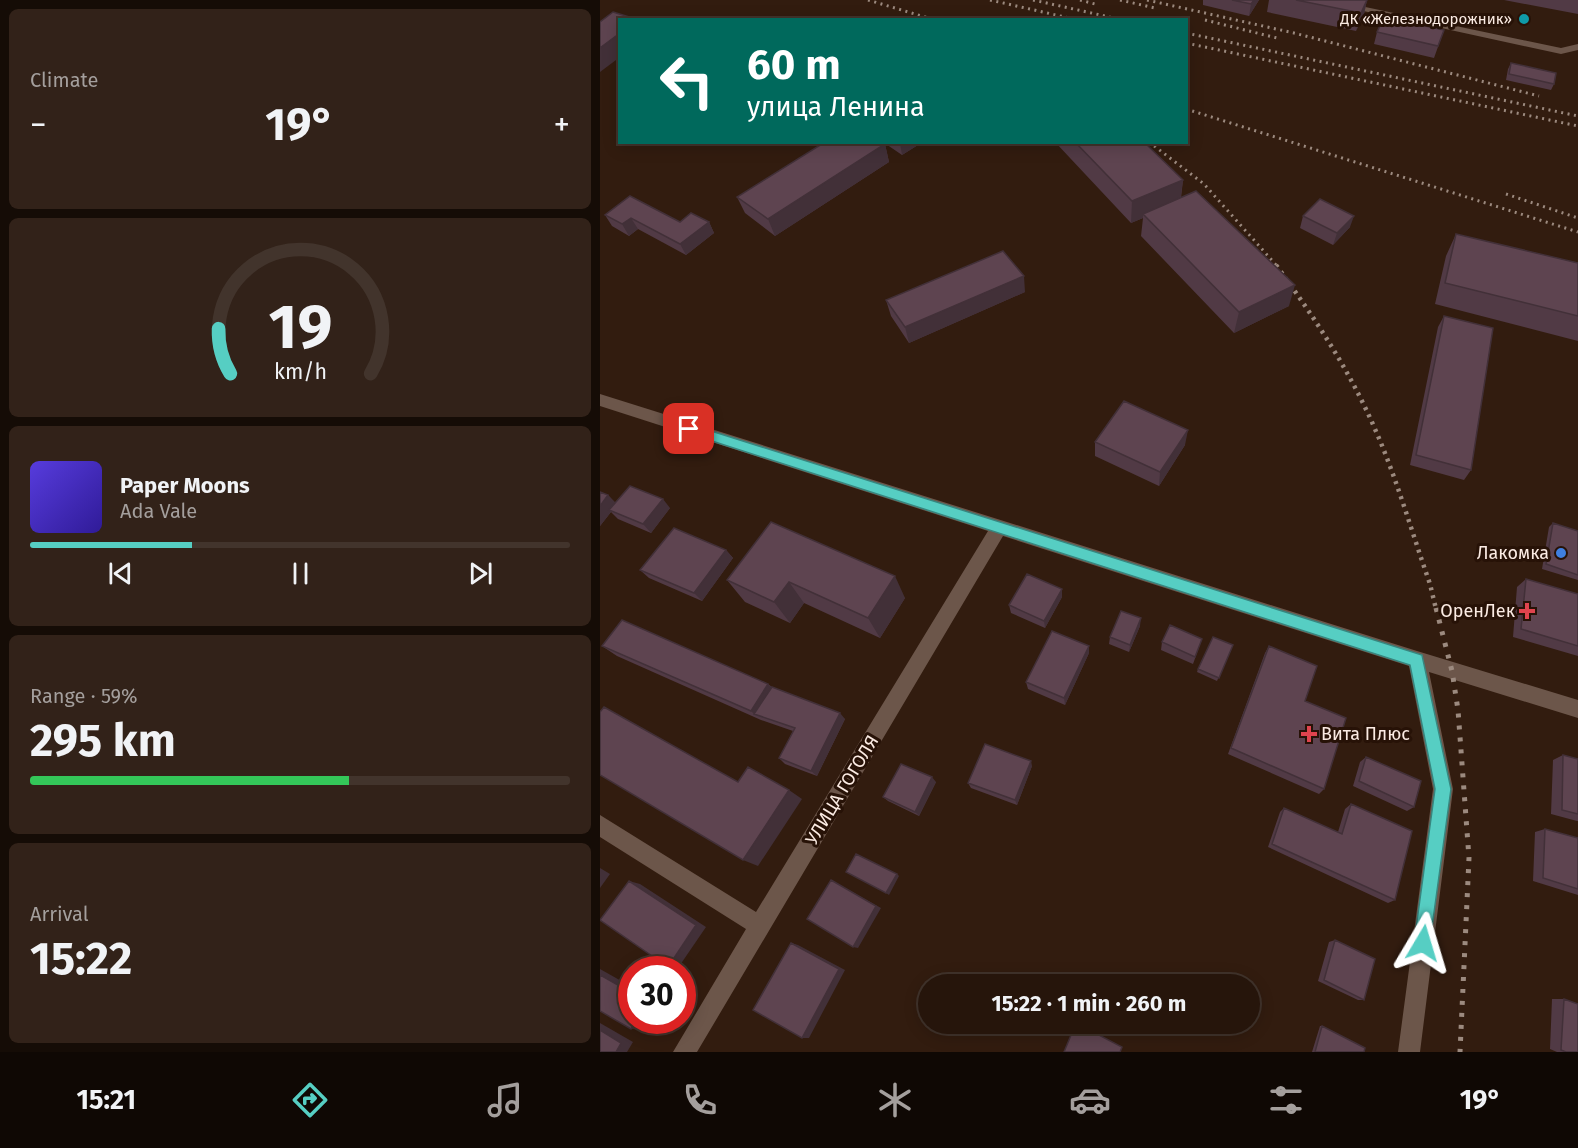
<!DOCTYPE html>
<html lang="en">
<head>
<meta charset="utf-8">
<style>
  :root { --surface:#26150b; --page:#322219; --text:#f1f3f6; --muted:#a49f9d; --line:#42342c; --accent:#56cec3 }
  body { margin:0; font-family:"Fira Sans",sans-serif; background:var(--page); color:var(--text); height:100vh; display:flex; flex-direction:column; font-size:22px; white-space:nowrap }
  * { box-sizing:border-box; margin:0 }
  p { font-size:20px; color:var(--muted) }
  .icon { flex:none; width:33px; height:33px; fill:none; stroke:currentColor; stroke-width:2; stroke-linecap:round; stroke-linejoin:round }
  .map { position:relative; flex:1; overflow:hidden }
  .drawer { display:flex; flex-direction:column; gap:9px; padding:9px; background:#150c06; width:600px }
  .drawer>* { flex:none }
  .top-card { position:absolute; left:18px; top:18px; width:570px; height:126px; border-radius:0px; box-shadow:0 3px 15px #0003,0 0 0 2px var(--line); background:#00695c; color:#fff; overflow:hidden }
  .speed { position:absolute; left:18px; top:956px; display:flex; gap:12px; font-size:30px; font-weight:700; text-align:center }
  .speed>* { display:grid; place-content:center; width:78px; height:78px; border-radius:50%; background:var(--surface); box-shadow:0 3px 15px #0003,0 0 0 2px var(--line); line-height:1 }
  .speed .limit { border:9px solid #d22; background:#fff; color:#111 }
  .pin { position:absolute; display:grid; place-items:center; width:51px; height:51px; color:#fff; margin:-26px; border-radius:12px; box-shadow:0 3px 9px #0006 }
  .me { position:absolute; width:66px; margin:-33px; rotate:7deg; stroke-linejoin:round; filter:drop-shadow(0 0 4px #0008) }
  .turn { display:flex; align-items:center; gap:21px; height:126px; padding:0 30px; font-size:27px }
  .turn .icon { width:78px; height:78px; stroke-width:2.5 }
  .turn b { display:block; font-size:42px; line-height:51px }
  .big { font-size:45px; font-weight:700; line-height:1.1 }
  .drawer .card { flex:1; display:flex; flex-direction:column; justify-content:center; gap:9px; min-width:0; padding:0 21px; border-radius:9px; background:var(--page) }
  .drawer .dial { align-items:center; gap:0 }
  .dial svg { height:156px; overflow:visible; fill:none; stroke:var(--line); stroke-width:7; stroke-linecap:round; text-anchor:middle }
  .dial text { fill:var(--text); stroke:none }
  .song { display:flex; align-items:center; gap:18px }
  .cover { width:72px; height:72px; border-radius:9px; background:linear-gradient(135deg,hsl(250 70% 55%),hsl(250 70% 35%)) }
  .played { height:6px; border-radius:3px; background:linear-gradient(90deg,var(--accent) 30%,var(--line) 30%) }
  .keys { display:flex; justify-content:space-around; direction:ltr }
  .heat { display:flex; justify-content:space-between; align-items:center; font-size:33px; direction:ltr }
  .charge { height:9px; border-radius:4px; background:linear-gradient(90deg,#34c759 59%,var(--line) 0) }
  .trip { position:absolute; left:318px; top:974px; width:342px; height:60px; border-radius:30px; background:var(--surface); box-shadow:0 3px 15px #0003,0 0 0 2px var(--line); font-weight:700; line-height:60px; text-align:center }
  .menu { display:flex; height:96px; justify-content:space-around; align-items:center; background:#0f0804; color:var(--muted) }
  .menu .icon { width:42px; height:42px }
  .menu .selected { color:var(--accent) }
  .menu b { font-size:27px; color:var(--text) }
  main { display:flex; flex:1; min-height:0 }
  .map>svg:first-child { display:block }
</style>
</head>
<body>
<main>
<section class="drawer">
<div class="card"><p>Climate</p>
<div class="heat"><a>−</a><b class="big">19°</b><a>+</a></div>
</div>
<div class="card dial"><svg viewBox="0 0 100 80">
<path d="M14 69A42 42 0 1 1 86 69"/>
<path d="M14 69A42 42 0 0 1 8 46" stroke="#56cec3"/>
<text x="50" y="56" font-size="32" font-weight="700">19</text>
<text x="50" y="72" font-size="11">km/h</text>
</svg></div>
<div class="card">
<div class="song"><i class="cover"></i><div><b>Paper Moons</b><p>Ada Vale</p></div></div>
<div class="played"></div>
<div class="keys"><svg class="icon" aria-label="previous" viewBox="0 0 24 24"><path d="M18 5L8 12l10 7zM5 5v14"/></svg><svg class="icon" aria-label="pause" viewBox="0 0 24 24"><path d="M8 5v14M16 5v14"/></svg><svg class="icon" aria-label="next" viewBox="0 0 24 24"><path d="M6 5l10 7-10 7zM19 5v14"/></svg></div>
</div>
<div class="card"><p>Range · 59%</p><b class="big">295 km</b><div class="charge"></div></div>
<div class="card"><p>Arrival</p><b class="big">15:22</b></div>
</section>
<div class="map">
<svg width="978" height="1052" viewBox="0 0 978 1052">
  <rect width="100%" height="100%" fill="#321c0f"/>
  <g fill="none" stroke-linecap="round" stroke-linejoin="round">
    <!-- service -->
    <path fill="#6c564a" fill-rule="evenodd" d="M713 0H732L961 48 978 44V50L961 54Z"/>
    <!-- minor -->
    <path fill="#6c564a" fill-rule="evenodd" d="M0 394 817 651 978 700V718L829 672 853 789 820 1052H798L833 789 809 666 403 536 97 1052H73L146 929 0 837V815L156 912 388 531 0 406Z"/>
    <!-- rail-far2 -->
    <path stroke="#9c8a7f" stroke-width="3" stroke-dasharray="2 4.5" stroke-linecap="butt" d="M268 0 335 20
      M390 0 478 20
      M433 0 523 20
      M480 0 495 4
      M520 0 555 8
      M547 0 694 33 939 96
      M605 20 677 38
      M586 33 978 116
      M586 43 978 126
      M586 109 978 232
      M549 142 604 184 677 266
      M906 194 978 218"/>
    <!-- rail-far1 -->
    <path stroke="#9c8a7f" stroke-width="4.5" stroke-dasharray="3 5" stroke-linecap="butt" d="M676 265C714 317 749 369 775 429 797 479 812 533 830 584L836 609"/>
    <!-- rail -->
    <path stroke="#9c8a7f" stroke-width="5" stroke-dasharray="4 8" stroke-linecap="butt" d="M836 608 852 671 858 710 869 858 860 1052"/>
  </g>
  <!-- wall -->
  <path fill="#513a45" d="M603 0H659L649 16 603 5Z
    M669 0H767L764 14 756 31 667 12Z
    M904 0H978V14Z
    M844 30 834 58 774 44 777 32Z
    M911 63 954 84 951 90 906 80 908 69Z
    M283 142H317L318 145 302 155Z
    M455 142H544L583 180 581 198 689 306 634 333 541 236 543 218 531 223Z
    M285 144 289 162 175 236 145 213 137 197Z
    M5 215 80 222H109L114 233 86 255 38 229 29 236 12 226Z
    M703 216 750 227 733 245 700 228Z
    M856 234 978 263V341L835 304 846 256Z
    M425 292 309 343 291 316 286 300Z
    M844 316 871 470 864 480 810 465 838 327Z
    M495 442 585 445 559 486 495 456Z
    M0 492 8 495 15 503 70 508 51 533 18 519 11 512 0 526Z
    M171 522 305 598 280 638 204 603 190 623 145 602 127 580Z
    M953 523 978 531V580L942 569 949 527Z
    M126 550 133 558 102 601 49 578 40 570Z
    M926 579 978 594V656L913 637 917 587Z
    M462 597 445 628 411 613 409 605Z
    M540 626 529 652 509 644 510 637Z
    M602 639 593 664 561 650 562 642Z
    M633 645 617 681 597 672 598 669Z
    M2 646 168 684 172 687 245 719 217 776 185 764 179 758 193 731 161 720 17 656Z
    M669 646 705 701 724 789 719 794 628 754 665 653Z
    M489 653 465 705 428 689 426 682Z
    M963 755 978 759V821H977L951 814 953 760Z
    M766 757 814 807 807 811 753 786 760 762Z
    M432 766 417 805 371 788 368 783Z
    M336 782 319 816 288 801 283 797Z
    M751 804 795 900 788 903 668 847 680 812 684 808 738 832 745 809Z
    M945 829 978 838V895L933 881 935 832Z
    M735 940 764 1000H758L718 981 729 942Z
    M952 999H964L978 1052H957L950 1049Z
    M720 1026H722L764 1052H712Z"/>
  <!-- shaded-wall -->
  <path fill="#423038" d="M654 0H659L649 16 651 4Z
    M767 0 764 14 756 31 761 13Z
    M20 33V57L0 72V48Z
    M301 142H317L318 145 302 155 300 143Z
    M285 144 289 162 175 236 168 219Z
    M583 180 580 202 543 214V218L531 223 532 201Z
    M754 216 750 227 733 245 737 233Z
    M31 218 38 229 29 236 22 224Z
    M109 222 114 233 86 255 80 244Z
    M424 276 425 292 309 343 305 327Z
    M695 285 689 306 634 333 639 312Z
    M588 430 585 445 559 486 560 472Z
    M8 495 17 504 9 510 11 512 0 526V506Z
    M63 499 70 508 51 533 43 524Z
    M126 550 133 558 102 601 94 593Z
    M295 576 305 598 280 638 268 618Z
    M189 582 204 603 190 623 174 602Z
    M462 589V597L445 628 444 621Z
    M541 618 540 626 529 652 530 645Z
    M489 646V653L465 705 464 698Z
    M168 684 178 693 154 714 151 711Z
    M240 713 245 719 217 776 211 771Z
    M431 761 432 766 417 805 415 800Z
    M332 777 336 782 319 816 315 812Z
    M189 790 202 799 158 866 143 860Z
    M0 868 10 874 0 888Z
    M297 874 299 876 289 895 286 893Z
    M231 880 281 908 258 948 253 947Z
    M29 881 40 884 106 927 78 968 68 967Z
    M191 943 198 945 245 970 209 1038H202Z
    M0 969 32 987V993L0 975Z
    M36 1020H47L42 1028 31 1029Z
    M0 1023 33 1042 27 1052H16L0 1030Z"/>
  <!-- building -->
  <path fill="#5e4450" stroke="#423038" stroke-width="1.5" d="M632 0H654L651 4Z
    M696 0H767L761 13Z
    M13 12 39 20H20V33L0 48V22Z
    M784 17 844 30 838 46 777 32Z
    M911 63 956 73 954 84 909 74Z
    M225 142H282L285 144 168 219 137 197Z
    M475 142H544L583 180 532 201Z
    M596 191 695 285 639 312 543 214Z
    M30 196 80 222 91 213 109 222 80 244 31 218 22 224 5 215Z
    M720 199 754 216 737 233 703 216Z
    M856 234 978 263V316L845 283Z
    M403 251 424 276 305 327 286 300Z
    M844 316 893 328 871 470 816 455Z
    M524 401 588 430 560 472 495 442Z
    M30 486 63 499 43 524 9 510Z
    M0 492 8 495 0 506Z
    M171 522 295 576 268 618 189 582 174 602 127 580Z
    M953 523 978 531V575L946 564Z
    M74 528 126 550 94 593 40 570Z
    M427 574 462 589 444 621 409 605Z
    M926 579 978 594V646L921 629Z
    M521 611 541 618 530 645 510 637Z
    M22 620 168 684 151 711 2 646Z
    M570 625 602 639 595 657 562 642Z
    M452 631 489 646 464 698 426 682Z
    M613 637 633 645 619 678 598 669Z
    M669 646 717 666 705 701 746 718 724 789 631 748Z
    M172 687 240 713 211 771 179 758 195 728 154 714Z
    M4 707 138 782 148 767 189 790 143 860 0 775V712Z
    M385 744 431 761 415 800 368 783Z
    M963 755 978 759V814L962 810Z
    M766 757 821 781 814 807 759 781Z
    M301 764 332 777 315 812 283 797Z
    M751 804 812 831 795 900 672 844 684 808 742 834Z
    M945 829 978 838V889L943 878Z
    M256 854 297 874 286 893 246 872Z
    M231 880 276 906 253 947 207 919Z
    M29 881 96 925 68 967 0 920Z
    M735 940 775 959 764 1000 724 980Z
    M191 943 239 969 202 1038 153 1010Z
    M0 975 32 993V1020H36L31 1029 0 1011Z
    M964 999 978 1004V1052H966L961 1050Z
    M476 1023 522 1047 520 1052H464Z
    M722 1026 765 1048 764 1052H715Z
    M0 1030 21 1043 16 1052H0Z"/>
  <!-- route -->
  <path fill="#56cec3" stroke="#38867f" stroke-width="1.5" d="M89 424 822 655 851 789 829 949 823 951 817 949 814 943 835 789 810 665 84 432 82 429 84 425Z"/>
  <!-- markers -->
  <circle fill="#0f9aa8" stroke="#271207" stroke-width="2" cx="924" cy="19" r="6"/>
  <circle fill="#3f7fe0" stroke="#271207" stroke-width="2" cx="961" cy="553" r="6"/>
  <g fill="#e0444e" stroke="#271207" stroke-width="2">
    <path d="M924 602h6v6h6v6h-6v6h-6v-6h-6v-6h6z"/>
    <path d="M706 725h6v6h6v6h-6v6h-6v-6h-6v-6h6z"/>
  </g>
  <g text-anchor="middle" stroke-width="6" stroke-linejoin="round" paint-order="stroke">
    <!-- far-poi labels -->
    <g font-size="15" fill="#fbebe3" stroke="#271207" text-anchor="end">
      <text x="912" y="24">ДК «Железнодорожник»</text>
    </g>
    <!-- poi labels -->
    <g font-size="18" fill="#fbebe3" stroke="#271207" text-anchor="end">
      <text x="949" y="559">Лакомка</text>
      <text x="915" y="617">ОренЛек</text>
      <text x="721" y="740" text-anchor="start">Вита Плюс</text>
    </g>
    <!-- street labels -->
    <g font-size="18" fill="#fbebe3" stroke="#271207">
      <text transform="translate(242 790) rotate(-59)" y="6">УЛИЦА ГОГОЛЯ</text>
    </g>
  </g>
</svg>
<div class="speed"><div class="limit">30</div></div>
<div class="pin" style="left:89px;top:429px;background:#d93025"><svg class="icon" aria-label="arrive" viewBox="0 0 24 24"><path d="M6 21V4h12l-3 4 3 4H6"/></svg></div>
<svg class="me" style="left:823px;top:943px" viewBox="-20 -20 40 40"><path d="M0-17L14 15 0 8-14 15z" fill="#56cec3" stroke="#fff" stroke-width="4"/></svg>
<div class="trip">15:22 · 1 min · 260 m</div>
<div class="top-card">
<div class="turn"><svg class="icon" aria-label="left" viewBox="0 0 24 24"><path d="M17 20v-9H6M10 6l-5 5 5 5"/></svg><div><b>60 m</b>улица Ленина</div></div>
</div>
</div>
</main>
<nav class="menu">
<b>15:21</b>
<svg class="icon selected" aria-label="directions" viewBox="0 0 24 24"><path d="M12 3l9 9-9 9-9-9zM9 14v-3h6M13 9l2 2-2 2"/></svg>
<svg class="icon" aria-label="music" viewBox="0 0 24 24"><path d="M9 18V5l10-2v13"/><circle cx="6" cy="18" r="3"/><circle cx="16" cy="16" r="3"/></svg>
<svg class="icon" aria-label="phone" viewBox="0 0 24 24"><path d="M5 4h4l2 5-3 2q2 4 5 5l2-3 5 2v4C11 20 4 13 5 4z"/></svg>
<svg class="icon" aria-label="climate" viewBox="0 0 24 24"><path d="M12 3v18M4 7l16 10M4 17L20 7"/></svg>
<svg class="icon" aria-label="car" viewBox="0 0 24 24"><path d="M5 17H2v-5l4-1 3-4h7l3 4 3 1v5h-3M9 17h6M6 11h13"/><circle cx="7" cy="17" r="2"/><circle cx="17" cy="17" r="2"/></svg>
<svg class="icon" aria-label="filters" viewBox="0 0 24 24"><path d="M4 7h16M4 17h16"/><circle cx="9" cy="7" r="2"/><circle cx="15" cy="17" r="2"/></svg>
<b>19°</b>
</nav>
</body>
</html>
